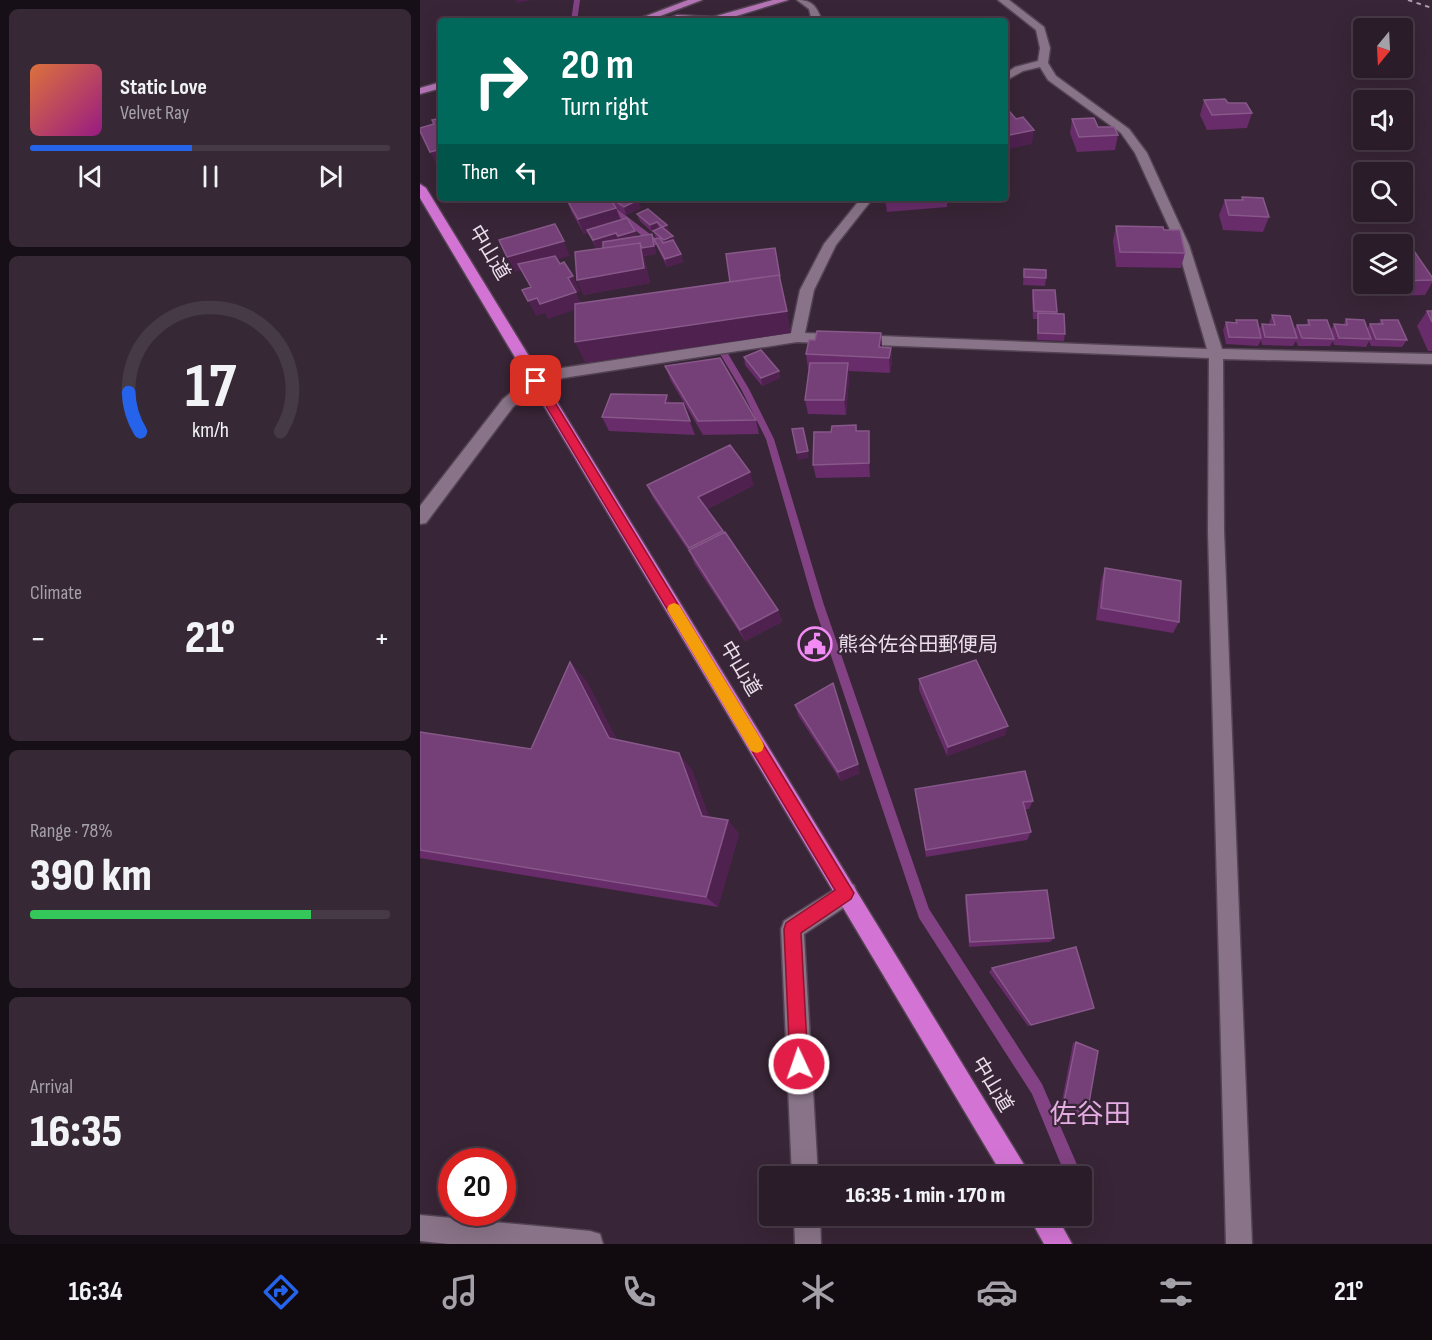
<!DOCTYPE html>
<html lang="en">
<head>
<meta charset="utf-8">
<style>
  :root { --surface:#2a1c29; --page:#362935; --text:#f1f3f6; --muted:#a5a1a8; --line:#463a46; --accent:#2563eb }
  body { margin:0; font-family:"Sofia Sans Condensed","Noto Sans JP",sans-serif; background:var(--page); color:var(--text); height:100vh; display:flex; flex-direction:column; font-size:22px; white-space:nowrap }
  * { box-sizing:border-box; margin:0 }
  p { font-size:20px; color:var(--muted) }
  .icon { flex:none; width:33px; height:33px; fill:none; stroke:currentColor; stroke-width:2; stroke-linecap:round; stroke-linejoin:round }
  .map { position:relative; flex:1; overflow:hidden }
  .details { display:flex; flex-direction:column; gap:9px; padding:9px; background:#170f17; width:420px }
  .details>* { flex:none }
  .top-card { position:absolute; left:18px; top:18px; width:570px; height:183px; border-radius:6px; box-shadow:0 6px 24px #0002,0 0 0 2px var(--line); background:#00695c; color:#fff; overflow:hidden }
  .needle { width:39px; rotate:198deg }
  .controls { position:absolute; left:933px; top:18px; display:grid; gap:12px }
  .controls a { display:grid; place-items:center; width:60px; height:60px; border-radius:6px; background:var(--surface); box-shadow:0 6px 24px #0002,0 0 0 2px var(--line); font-size:30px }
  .speed { position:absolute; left:18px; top:1148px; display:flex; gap:12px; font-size:30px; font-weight:700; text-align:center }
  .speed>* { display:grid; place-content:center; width:78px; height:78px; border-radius:50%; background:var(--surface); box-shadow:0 6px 24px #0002,0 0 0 2px var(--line); line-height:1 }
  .speed .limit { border:9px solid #d22; background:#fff; color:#111 }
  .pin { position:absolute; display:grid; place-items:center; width:51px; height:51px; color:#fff; margin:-26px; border-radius:12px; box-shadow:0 3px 9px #0006 }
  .me { position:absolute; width:66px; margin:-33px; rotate:357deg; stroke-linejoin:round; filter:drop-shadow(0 0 4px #0008) }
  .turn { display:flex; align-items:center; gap:21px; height:126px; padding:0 24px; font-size:27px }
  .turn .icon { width:78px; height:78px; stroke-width:2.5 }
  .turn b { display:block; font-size:42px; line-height:51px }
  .then { display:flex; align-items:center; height:57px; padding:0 24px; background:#0003; gap:12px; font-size:22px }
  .big { font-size:45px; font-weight:800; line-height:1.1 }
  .details .widget { flex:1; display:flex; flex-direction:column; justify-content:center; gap:9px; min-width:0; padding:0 21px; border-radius:9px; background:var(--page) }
  .details .dial { align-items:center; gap:0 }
  .dial svg { height:156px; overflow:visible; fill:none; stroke:var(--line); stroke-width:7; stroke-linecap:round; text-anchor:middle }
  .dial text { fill:var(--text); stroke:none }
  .song { display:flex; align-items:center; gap:18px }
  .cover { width:72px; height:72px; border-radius:9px; background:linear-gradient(135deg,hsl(20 70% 55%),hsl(310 70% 35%)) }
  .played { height:6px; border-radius:3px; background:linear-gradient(90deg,var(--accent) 45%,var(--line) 45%) }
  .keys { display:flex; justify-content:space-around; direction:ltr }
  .heat { display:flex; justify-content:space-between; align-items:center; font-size:33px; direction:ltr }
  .charge { height:9px; border-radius:4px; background:linear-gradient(90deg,#34c759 78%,var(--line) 0) }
  .trip { position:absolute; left:339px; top:1166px; width:333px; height:60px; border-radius:6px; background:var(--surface); box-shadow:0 6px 24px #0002,0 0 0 2px var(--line); font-weight:800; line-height:60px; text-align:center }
  .tab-bar { display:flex; height:96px; justify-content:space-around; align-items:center; background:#110b10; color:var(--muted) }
  .tab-bar .icon { width:42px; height:42px }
  .tab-bar .selected { color:var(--accent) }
  .tab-bar b { font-size:27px; color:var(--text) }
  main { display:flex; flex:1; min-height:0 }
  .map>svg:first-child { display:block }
</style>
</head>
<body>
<main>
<section class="details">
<div class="widget">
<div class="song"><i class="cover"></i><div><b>Static Love</b><p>Velvet Ray</p></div></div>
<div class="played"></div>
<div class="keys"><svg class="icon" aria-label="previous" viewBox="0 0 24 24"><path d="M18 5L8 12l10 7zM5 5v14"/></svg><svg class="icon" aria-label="pause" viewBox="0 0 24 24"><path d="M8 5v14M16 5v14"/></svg><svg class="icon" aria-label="next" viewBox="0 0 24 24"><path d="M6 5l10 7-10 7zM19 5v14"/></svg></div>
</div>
<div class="widget dial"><svg viewBox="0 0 100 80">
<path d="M14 69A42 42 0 1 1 86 69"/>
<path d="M14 69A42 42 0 0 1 8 49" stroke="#2563eb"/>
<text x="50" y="56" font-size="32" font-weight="700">17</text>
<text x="50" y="72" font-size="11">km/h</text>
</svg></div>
<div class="widget"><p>Climate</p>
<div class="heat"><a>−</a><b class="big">21°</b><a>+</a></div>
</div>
<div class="widget"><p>Range · 78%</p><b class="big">390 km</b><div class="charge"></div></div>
<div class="widget"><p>Arrival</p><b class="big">16:35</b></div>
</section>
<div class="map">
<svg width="1012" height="1244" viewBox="0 0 1012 1244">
  <rect width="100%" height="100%" fill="#382537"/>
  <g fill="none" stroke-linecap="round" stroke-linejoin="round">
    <!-- stream -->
    <path fill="#824283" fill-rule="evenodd" d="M154 0H160L157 21H151Z
      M176 198H183L239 241V245H233Z
      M304 351 307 352 329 389 354 439 404 605 509 909 622 1084 658 1167 656 1176H644L642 1167 612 1094 499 918 394 605 346 439 321 389 300 354Z"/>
    <defs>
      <path id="minor" d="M377 0C393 0 397 7 402 21H392L389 9Z
        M578 0H589L624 27 630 48 628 63 636 76 709 129 727 153 769 245 802 349 1012 354V364L803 359 804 531 832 1244H806L788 531 789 358 377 342 143 378 121 385 93 407 6 523 0 524V506L83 399 111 377 142 368 371 333 380 290 404 244 438 202 437 198H449L450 202 416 245 394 290 385 333 787 349 757 245 715 153 701 133 628 80 620 67 603 71 585 81V74L595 67 618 61 620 48 616 30Z
        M426 882 434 885 437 893 434 901 384 934 398 1176H372L361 929 364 921Z
        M0 1215 170 1231 180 1234 183 1244H28L0 1241Z
        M374 1215H400L401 1244H375Z"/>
      <path id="major" d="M268 0H282L227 21H213Z
        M353 0H368L300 21H243L257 15 293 17Z
        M21 82V88L0 94V88Z"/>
      <path id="highway" d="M0 184 6 188 611 1176H583L0 198Z
        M608 1215H636L652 1244H624Z"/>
    </defs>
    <!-- minor casing -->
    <use href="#minor" stroke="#534353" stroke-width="3"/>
    <!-- major casing -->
    <use href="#major" stroke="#534353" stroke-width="3"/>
    <!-- highway casing -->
    <use href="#highway" stroke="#534353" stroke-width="3"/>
    <!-- minor -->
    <use href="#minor" fill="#897388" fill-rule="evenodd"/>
    <!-- major -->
    <use href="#major" fill="#b574b6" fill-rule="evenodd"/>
    <!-- highway -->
    <use href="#highway" fill="#d374d4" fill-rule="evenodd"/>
    <!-- rail -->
    <path stroke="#ac9eac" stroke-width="2" stroke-dasharray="4.5 4.5" stroke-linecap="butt" d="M988 0 1012 8"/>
  </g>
  <!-- wall -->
  <path fill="#672c69" d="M784 100 808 103 832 113 827 128 787 130 780 115Z
    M652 119 678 127 698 135 695 150 657 152 650 133Z
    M822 197 849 217 843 232 803 230 799 215 805 200H821Z
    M146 198 180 201 186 199 185 198H216L221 208 206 215 195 207 201 220 215 231 217 237 232 234 234 242 236 254 224 256 230 283 163 295 183 248V246L176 248 168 233 164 234 151 211Z
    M465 198H527V207L467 212Z
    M217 214 247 225 249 232 253 236 255 244 261 254 263 262 247 267 237 247 234 239H236L234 232H232L220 221Z
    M696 226 744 230 765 253 761 268 696 267 693 241Z
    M982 252 1012 277V283L1005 295 971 296 962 284H982Z
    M604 269 626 278 625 286 603 285Z
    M613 290 637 312V313L645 334 644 341 617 340V319H613L612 298Z
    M1012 309V351H1008L997 326 1007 311H1011Z
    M852 315 874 330 877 325H886L888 320 911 330 914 324 923 325 926 319 947 329 950 324H958L961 320 987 340 982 347 951 346 949 341 946 347 914 345 913 341 910 346H878L876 341 873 346 842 345 841 340 838 346 806 344 803 330 806 322 815 323 816 320 839 330 842 324H849V323Z
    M461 333 462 347 471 348 472 362 470 373 428 371 429 378 426 415 388 414 385 400 389 369H388L386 354 395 340Z
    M324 357 359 371 360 378 342 386 325 365Z
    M245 366 336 420 339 434 283 435 251 381Z
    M250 403H263L275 435 189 431 182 417Z
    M436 425 437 431H449L450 477 396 478 393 465 411 432Z
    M227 485H334L287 509 358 610 362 622 325 641 274 563 271 555 233 498Z
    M685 568 759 622 753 633 676 620 681 581Z
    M150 662 167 682 197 740 272 770 289 817 308 820 319 834 298 907 0 858V732L111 749Z
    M499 679 585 735 527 756 499 690Z
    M375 705 440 773 421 781 378 715Z
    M495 789 613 801 609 809H605L611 832 607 840 506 857 496 797Z
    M546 895 634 938 630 942 549 947 545 900Z
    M572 968 674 1008 608 1026 569 972Z
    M656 1042 666 1120 640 1111 653 1043Z"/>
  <!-- shaded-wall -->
  <path fill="#4e214f" d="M96 0H112L97 3Z
    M614 130 612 144 585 150V136Z
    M21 149V166L18 167 10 152Z
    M218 200 221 208 206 215 204 207Z
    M196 208 202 223 164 234 158 219Z
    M237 222 239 230 232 232 230 225Z
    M247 225 249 232 242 227Z
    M215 231 217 239 200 244 198 236Z
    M196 233 199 241 176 248 173 240Z
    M232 234 234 242 236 254 224 256 230 283 163 295 157 280Z
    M253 236 255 244 246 248 244 240Z
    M144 241 150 256 95 272 87 257Z
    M261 254 263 262 247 267 245 259Z
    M153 276 160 291 156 293 163 307 128 319 120 304 148 278Z
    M117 298 125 313 116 316 108 301Z
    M367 311 371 333 165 363 155 342Z
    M461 333 462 348 459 347Z
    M471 348 472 362 470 373 469 358Z
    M428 363 429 378 426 415 424 400Z
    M359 371 360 378 342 386 341 378Z
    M247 395 253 409 245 403Z
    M449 431 450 445V477L449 463Z
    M388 451 389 458 378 460 377 453Z
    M330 472 334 485 284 510 278 497Z
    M303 531 307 544 273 556 269 548Z
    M358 610 362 622 325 641 320 630Z
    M150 662 167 682 205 755 189 738Z
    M588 726 585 735 527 756 528 747Z
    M259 753 272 770 294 830 282 816Z
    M438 764 440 773 421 781 418 772Z
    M308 820 319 834 298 907 286 897Z
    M674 1008 669 1010 608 1026 611 1025Z"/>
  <!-- building -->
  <path fill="#753f77" stroke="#875889" stroke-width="1.5" d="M805 99 808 103H826L832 113 792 115 784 100Z
    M590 112 596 119 603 117 614 130 585 136V113Z
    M21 118V149L10 152 0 131V128L14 124 12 120Z
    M674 118 678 127H694L698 135 659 137 652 119Z
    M822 197 843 198 849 217 809 215 805 200H823Z
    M146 198H178L180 201 190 198 196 208 158 219Z
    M191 198H216L218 200 204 207Z
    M228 209 247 225 242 227 237 222 230 225 217 214Z
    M207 218 215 231 198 236 196 233 173 240 167 230Z
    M135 224 144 241 87 257 79 240Z
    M696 226 743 227 744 230H760L765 253 700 252Z
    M242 227 253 236 244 240 233 231Z
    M232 234 234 246 222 248 220 243 183 248V242Z
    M240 238 243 243 253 240 261 254 245 259 234 239Z
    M220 243 224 268 157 280 155 252Z
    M355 248 360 277 359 275 310 282 306 254Z
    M994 251 1012 277V280L982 281V252Z
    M135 256 140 264 144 262 153 276 148 278 156 292 120 304 117 298 108 301 102 290 111 287 98 264Z
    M604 269 626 270V278L604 277Z
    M359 275 367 311 155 342V304Z
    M613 290H635L637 312 614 311Z
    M1007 311H1012V322Z
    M618 313 644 314 645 334 618 333Z
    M852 315 870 316 877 338 845 337 842 324 855 325Z
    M926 319 944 320 951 339 919 338 914 324 927 325Z
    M816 320H837L841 338 809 337 806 322 817 323Z
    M888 320H907L914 339 882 338 877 325H890Z
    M961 320H978L987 340 956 339 950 324H963Z
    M397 331 461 333 459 347 471 348 469 358 386 354 389 340H395Z
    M341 350 359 371 341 378 324 357Z
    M300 358 336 420 278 421 245 366Z
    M390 363H428L424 400H385Z
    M191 394 247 395 245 403H263L270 421 182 417Z
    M436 425V431H449V463L393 465 394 432H411L412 426Z
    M383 428 388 451 377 453 372 429Z
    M310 445 330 472 278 497 303 531 269 548 227 485Z
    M305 532 358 610 320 630 269 550Z
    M685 568 761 581 759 622 681 608Z
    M556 660 588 726 528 747 499 679Z
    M150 662 189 738 259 753 282 816 308 820 286 897 0 850V732L111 749Z
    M413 683 438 764 418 772 375 705Z
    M605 771 613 801 603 802 611 832 506 850 495 789Z
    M627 890 634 938 550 942 546 895Z
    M656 947 674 1008 611 1025 572 968Z
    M656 1042 678 1051 666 1120 642 1112Z"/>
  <!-- route -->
  <path fill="#e11d48" stroke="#92132f" stroke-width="1.5" d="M116 377 120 378 434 893 431 899 381 933 388 1064 385 1070 379 1073 372 1070 370 1064 364 929 366 923 415 890 111 381Z"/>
  <!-- slow -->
  <path fill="#f59e0b" d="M254 603 259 605 342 741 344 746 342 751 337 753 331 751 249 613 247 609 249 605Z"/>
  <!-- icons -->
  <defs>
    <symbol id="civic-ring" viewBox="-11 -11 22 22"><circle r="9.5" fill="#382537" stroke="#f28af3" stroke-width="1.5"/><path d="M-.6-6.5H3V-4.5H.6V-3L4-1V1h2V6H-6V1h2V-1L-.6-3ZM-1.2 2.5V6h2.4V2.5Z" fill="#f28af3"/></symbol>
  </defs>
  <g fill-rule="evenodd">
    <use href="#civic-ring" x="376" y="625" width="38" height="38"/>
  </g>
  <g text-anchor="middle" stroke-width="4.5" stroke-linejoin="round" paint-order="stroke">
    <!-- street labels -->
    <g font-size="20" fill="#eadeea" stroke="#382537">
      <text transform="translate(70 252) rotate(59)" y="7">中山道</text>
      <text transform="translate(321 668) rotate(59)" y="7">中山道</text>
      <text transform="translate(573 1084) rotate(59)" y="7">中山道</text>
    </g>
    <!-- poi labels -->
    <g font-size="20" fill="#eadeea" stroke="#382537" text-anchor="start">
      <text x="418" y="651">熊谷佐谷田郵便局</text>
    </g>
    <!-- near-quarter labels -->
    <g font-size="27" fill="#e6ade5" stroke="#382537">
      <text x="670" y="1123">佐谷田</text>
    </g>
  </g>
</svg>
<div class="controls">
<a><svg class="needle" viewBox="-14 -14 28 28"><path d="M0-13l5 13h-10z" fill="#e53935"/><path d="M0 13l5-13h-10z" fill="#a5a1a8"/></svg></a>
<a><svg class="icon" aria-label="sound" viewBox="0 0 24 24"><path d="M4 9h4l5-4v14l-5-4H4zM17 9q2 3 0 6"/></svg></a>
<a><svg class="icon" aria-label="search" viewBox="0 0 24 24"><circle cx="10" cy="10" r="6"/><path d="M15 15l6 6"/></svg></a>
<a><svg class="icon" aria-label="layers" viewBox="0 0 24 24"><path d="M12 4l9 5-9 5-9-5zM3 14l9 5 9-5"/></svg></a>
</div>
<div class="speed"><div class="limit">20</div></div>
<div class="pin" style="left:116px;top:381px;background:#d93025"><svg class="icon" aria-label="arrive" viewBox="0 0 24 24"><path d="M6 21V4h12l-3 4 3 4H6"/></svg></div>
<svg class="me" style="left:379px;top:1064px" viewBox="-20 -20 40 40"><circle r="17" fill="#e11d48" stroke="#fff" stroke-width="3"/><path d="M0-11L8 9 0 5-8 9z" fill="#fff"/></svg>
<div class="trip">16:35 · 1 min · 170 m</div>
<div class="top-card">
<div class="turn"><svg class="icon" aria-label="right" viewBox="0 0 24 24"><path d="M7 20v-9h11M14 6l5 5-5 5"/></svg><div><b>20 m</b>Turn right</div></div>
<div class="then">Then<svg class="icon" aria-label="left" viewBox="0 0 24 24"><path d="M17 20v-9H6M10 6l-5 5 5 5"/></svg></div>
</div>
</div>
</main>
<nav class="tab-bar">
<b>16:34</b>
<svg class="icon selected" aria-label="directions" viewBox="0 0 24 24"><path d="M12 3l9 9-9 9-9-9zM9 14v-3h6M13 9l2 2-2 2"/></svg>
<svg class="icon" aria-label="music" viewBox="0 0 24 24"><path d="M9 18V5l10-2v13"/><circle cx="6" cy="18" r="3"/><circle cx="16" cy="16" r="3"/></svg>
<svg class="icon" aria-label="phone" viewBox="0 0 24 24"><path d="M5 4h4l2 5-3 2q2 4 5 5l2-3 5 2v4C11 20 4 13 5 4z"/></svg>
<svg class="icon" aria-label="climate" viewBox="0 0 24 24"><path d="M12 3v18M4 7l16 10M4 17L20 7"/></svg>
<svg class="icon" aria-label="car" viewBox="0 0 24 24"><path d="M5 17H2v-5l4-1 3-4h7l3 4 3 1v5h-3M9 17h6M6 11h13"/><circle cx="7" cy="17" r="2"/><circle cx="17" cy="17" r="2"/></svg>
<svg class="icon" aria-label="filters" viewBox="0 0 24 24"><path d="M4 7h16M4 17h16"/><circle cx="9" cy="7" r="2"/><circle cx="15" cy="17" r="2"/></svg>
<b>21°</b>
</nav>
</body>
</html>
